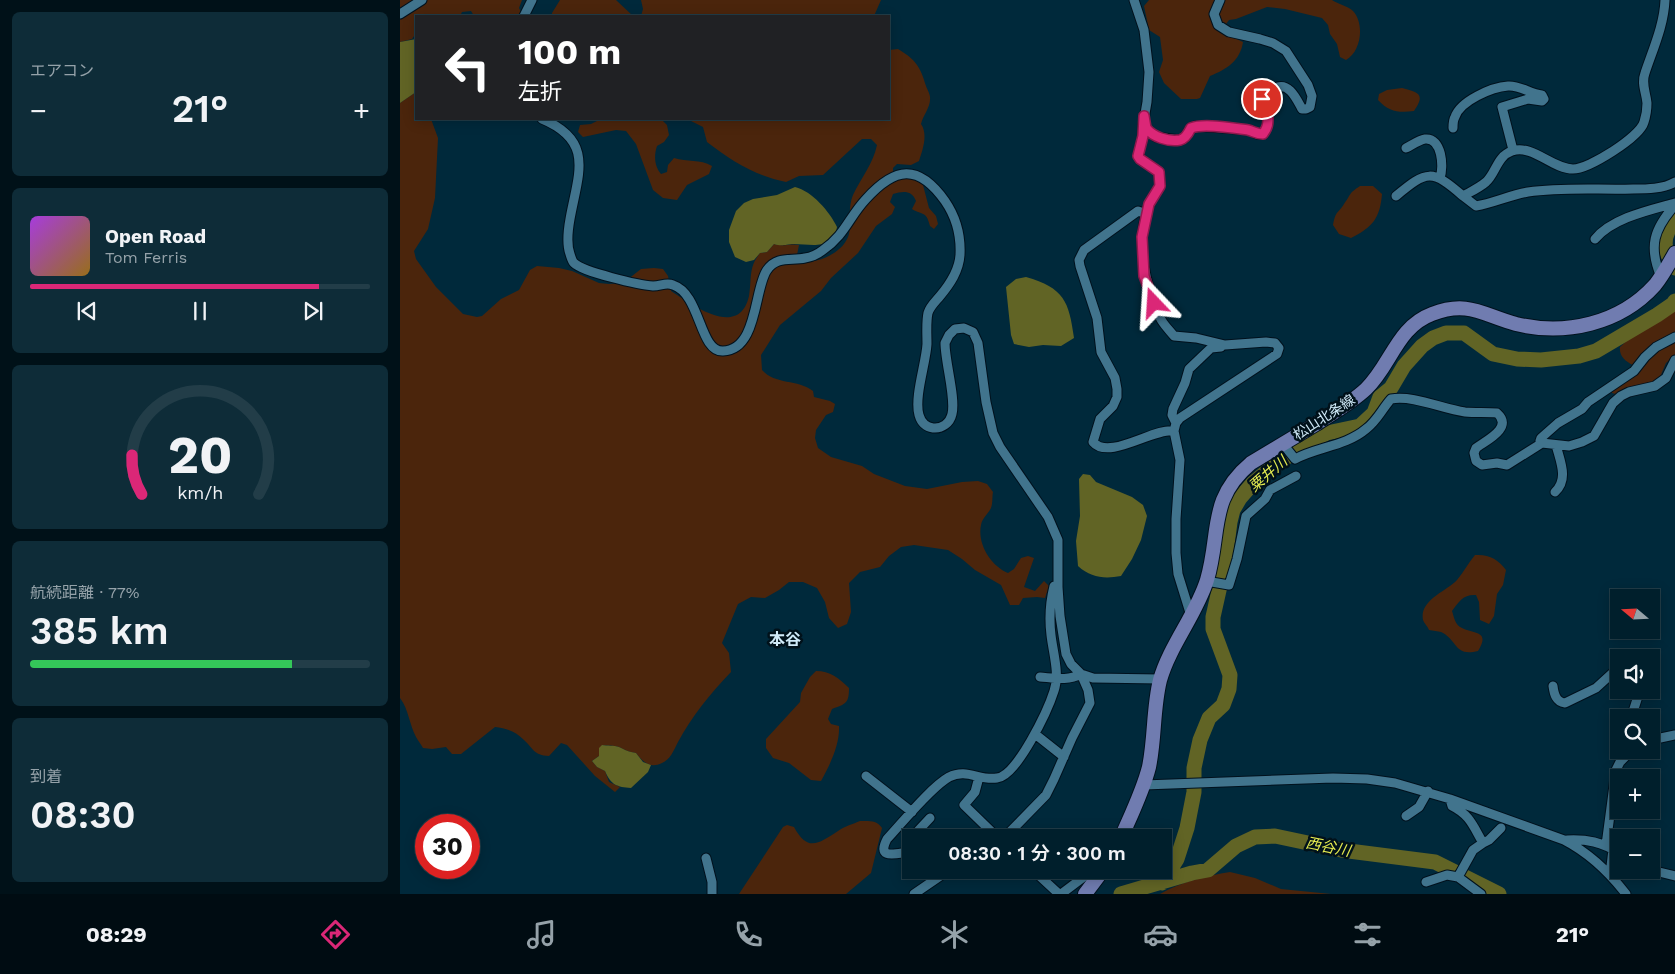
<!DOCTYPE html>
<html lang="ja">
<head>
<meta charset="utf-8">
<style>
  :root { --surface:#001f2c; --page:#0e2c38; --text:#f1f3f6; --muted:#95a2a9; --line:#223d48; --accent:#db2777 }
  body { margin:0; font-family:"Work Sans","Noto Sans JP",sans-serif; background:var(--page); color:var(--text); height:100vh; display:flex; flex-direction:column; font-size:19px; white-space:nowrap }
  * { box-sizing:border-box; margin:0 }
  p { font-size:16px; color:var(--muted) }
  .icon { flex:none; width:28px; height:28px; fill:none; stroke:currentColor; stroke-width:2; stroke-linecap:round; stroke-linejoin:round }
  .map { position:relative; flex:1; overflow:hidden }
  .drawer { display:flex; flex-direction:column; gap:12px; padding:12px; background:#001118; width:400px }
  .drawer>* { flex:none }
  .banner { position:absolute; left:15px; top:15px; width:475px; height:105px; border-radius:0px; box-shadow:0 2px 12px #0003,0 0 0 1px var(--line); background:#202124; color:#fff; overflow:hidden }
  .needle { width:32px; rotate:289deg }
  .controls { position:absolute; left:1210px; top:589px; display:grid; gap:10px }
  .controls a { display:grid; place-items:center; width:50px; height:50px; border-radius:0px; background:var(--surface); box-shadow:0 2px 12px #0003,0 0 0 1px var(--line); font-size:25px }
  .speed { position:absolute; left:15px; top:814px; display:flex; gap:10px; font-size:25px; font-weight:700; text-align:center }
  .speed>* { display:grid; place-content:center; width:65px; height:65px; border-radius:50%; background:var(--surface); box-shadow:0 2px 12px #0003,0 0 0 1px var(--line); line-height:1 }
  .speed .limit { border:8px solid #d22; background:#fff; color:#111 }
  .pin { position:absolute; display:grid; place-items:center; width:42px; height:42px; color:#fff; margin:-21px; border:2px solid #fff; border-radius:50%; box-shadow:0 1px 5px #0007 }
  .me { position:absolute; width:55px; margin:-28px; rotate:340deg; stroke-linejoin:round; filter:drop-shadow(0 0 4px #0008) }
  .turn { display:flex; align-items:center; gap:18px; height:105px; padding:0 20px; font-size:22px }
  .turn .icon { width:65px; height:65px; stroke-width:2.5 }
  .turn b { display:block; font-size:35px; line-height:42px }
  .big { font-size:38px; font-weight:600; line-height:1.1 }
  .drawer .card { flex:1; display:flex; flex-direction:column; justify-content:center; gap:8px; min-width:0; padding:0 18px; border-radius:8px; background:var(--page) }
  .drawer .dial { align-items:center; gap:0 }
  .dial svg { height:130px; overflow:visible; fill:none; stroke:var(--line); stroke-width:7; stroke-linecap:round; text-anchor:middle }
  .dial text { fill:var(--text); stroke:none }
  .song { display:flex; align-items:center; gap:15px }
  .cover { width:60px; height:60px; border-radius:8px; background:linear-gradient(135deg,hsl(280 70% 55%),hsl(40 70% 35%)) }
  .played { height:5px; border-radius:2px; background:linear-gradient(90deg,var(--accent) 85%,var(--line) 85%) }
  .keys { display:flex; justify-content:space-around; direction:ltr }
  .heat { display:flex; justify-content:space-between; align-items:center; font-size:28px; direction:ltr }
  .charge { height:8px; border-radius:4px; background:linear-gradient(90deg,#34c759 77%,var(--line) 0) }
  .trip { position:absolute; left:502px; top:829px; width:270px; height:50px; border-radius:0px; background:var(--surface); box-shadow:0 2px 12px #0003,0 0 0 1px var(--line); font-weight:600; line-height:50px; text-align:center }
  .dock { display:flex; height:80px; justify-content:space-around; align-items:center; background:#000c12; color:var(--muted) }
  .dock .icon { width:35px; height:35px }
  .dock .on { color:var(--accent) }
  .dock b { font-size:22px; color:var(--text) }
  main { display:flex; flex:1; min-height:0 }
  .map>svg:first-child { display:block }
</style>
</head>
<body>
<main>
<section class="drawer">
<div class="card"><p>エアコン</p>
<div class="heat"><a>−</a><b class="big">21°</b><a>+</a></div>
</div>
<div class="card">
<div class="song"><i class="cover"></i><div><b>Open Road</b><p>Tom Ferris</p></div></div>
<div class="played"></div>
<div class="keys"><svg class="icon" aria-label="previous" viewBox="0 0 24 24"><path d="M18 5L8 12l10 7zM5 5v14"/></svg><svg class="icon" aria-label="pause" viewBox="0 0 24 24"><path d="M8 5v14M16 5v14"/></svg><svg class="icon" aria-label="next" viewBox="0 0 24 24"><path d="M6 5l10 7-10 7zM19 5v14"/></svg></div>
</div>
<div class="card dial"><svg viewBox="0 0 100 80">
<path d="M14 69A42 42 0 1 1 86 69"/>
<path d="M14 69A42 42 0 0 1 8 45" stroke="#db2777"/>
<text x="50" y="56" font-size="32" font-weight="700">20</text>
<text x="50" y="72" font-size="11">km/h</text>
</svg></div>
<div class="card"><p>航続距離 · 77%</p><b class="big">385 km</b><div class="charge"></div></div>
<div class="card"><p>到着</p><b class="big">08:30</b></div>
</section>
<div class="map">
<svg width="1275" height="894" viewBox="0 0 1275 894">
  <rect width="100%" height="100%" fill="#00293b"/>
  <!-- green -->
  <path fill="#4b250c" d="M0 0H122L119 8 123 16H74L71 11 62 12 60 16H16V33L12 39 0 42Z
    M160 0H216L233 16H152V13Z
    M241 0H481L474 16H241L243 9Z
    M749 0H932C938 4 948 6 953 11 965 24 961 52 946 60L940 57 937 44 930 34 928 25 922 18 885 9 867 7 836 19 829 20 826 24 828 35 843 42C840 61 827 69 810 76L800 98 797 99H781L764 83 759 72 763 60 760 37 749 30 744 6Z
    M498 49C516 60 520 66 526 86 527 89 530 94 530 97 531 107 523 115 521 124 528 134 523 149 519 161L511 165 497 164 493 168V172L512 178 523 185 529 208 536 216 538 224 534 229 530 226C526 210 523 216 512 209L516 201C512 190 503 191 493 194L490 202 495 207 492 214 476 226 458 253 431 278 421 291 380 325 361 355 362 370C375 385 398 379 413 391L414 397 430 401 435 404 433 412 426 415 416 430 415 438 418 448 431 457 462 466 474 474 505 486 527 489 562 482 578 481 587 484 593 492C592 496 593 503 591 508 588 514 582 518 581 525 577 544 591 566 608 573L614 569 621 558 628 556 634 558 624 587 635 591 644 581 649 586 645 598 637 597 623 598 619 605H610L601 585 575 570 562 559 548 550 514 545 501 547 489 556 480 567 460 572 449 583 451 612 447 624 438 628 429 618 425 602 417 588 403 582H389L379 590 365 598 351 597 338 604 322 643 329 653 331 672C310 694 292 716 278 742 274 750 270 760 262 763 250 769 243 762 236 753 229 752 225 750 219 747 214 745 207 746 202 745L199 756 192 761 197 767 205 771 209 782 220 787 215 792 195 776 167 745 161 743 149 756C133 755 134 749 124 740 116 732 106 728 95 727L61 754H52L46 747 32 749 23 748C21 744 18 741 16 737 9 724 9 710 0 698V103L16 92V119H31L38 138 35 198 28 229 14 251 16 259 36 287 63 314 77 317 82 316 101 299 119 290 130 270 137 266 159 268 172 271 199 283 209 284 223 283 241 269 254 268 263 269 268 276 271 291C291 304 339 340 349 296 352 279 348 268 360 253L367 252 374 244C383 247 390 243 399 245L397 255 402 263C419 262 441 254 448 237 452 229 447 209 453 195 461 178 473 164 477 145L471 139H462L423 175 399 176 386 182C355 176 332 161 307 142L303 127 287 119H489V50Z
    M1002 88C1018 92 1026 94 1014 111 999 113 989 112 978 100L979 94 987 90Z
    M214 119H261L267 125 269 135 264 142 257 146C254 155 254 166 261 174L267 172 268 165 274 158C287 162 300 159 312 166L309 174 287 185 277 200 263 198 253 190 236 144 226 131 216 130 183 137 178 132 180 125 191 124 199 120Z
    M960 186H973L982 194C980 218 973 227 951 238L939 234 933 225C936 210 937 215 944 204 952 193 948 194 960 186Z
    M1275 309V355L1266 363 1260 377 1252 383 1219 395 1212 393V386L1232 370 1233 365C1225 361 1219 356 1220 347L1232 336 1258 322Z
    M1075 555C1089 554 1098 559 1106 570L1103 585 1097 594 1094 616 1089 624 1080 620 1079 602 1076 595C1064 594 1059 601 1052 611 1054 617 1055 625 1062 628 1073 634 1091 630 1078 651 1054 657 1058 640 1041 632 1038 631 1033 631 1029 630 1028 627 1024 623 1023 620 1019 600 1047 591 1057 580 1064 572 1068 563 1075 555Z
    M416 671C430 671 439 678 449 688 449 703 446 704 432 709L428 719 431 724 439 726C440 744 430 765 421 781L411 780 389 763 373 758 366 748V739L400 702 401 693 410 677Z
    M460 821C469 821 477 820 482 828L471 873 446 894H339L383 827 387 825 394 827C408 853 419 843 438 831 445 826 453 824 460 821Z
    M830 872 855 878 881 889 931 894H760C781 882 806 876 830 872Z"/>
  <!-- water -->
  <path fill="#616425" d="M16 39V92L0 103V42Z
    M395 187C412 191 430 212 437 227 433 251 411 244 394 244 385 244 383 247 374 244L367 252 360 253 354 260 346 262 335 257 329 242V230L336 211 344 203 353 199 377 195Z
    M626 277C664 288 669 301 674 338L661 346 643 345 629 347 614 344 611 335 606 287 616 279Z
    M683 474 690 475 696 482 732 497 743 505 747 516 741 540 732 559 721 576C705 579 691 578 678 566L676 541 680 516 679 479Z
    M202 745C207 746 214 745 219 747 225 750 229 752 236 753L243 762 251 765 248 772 231 788C217 787 211 785 205 771L197 767 192 761 199 756V748Z"/>
  <g fill="none" stroke-linecap="round" stroke-linejoin="round">
    <!-- river -->
    <path stroke="#616425" stroke-width="15" d="M1275 221C1260 238 1264 251 1275 268
      M762 883 777 859 787 828 794 792V768L800 740 809 718 823 705 829 689 830 675 813 629V617L824 568 830 522 833 510 840 498 853 483 871 468 901 447 927 433 960 426 974 413 980 397 991 388 1004 366 1022 346 1033 338 1046 333H1064L1093 354 1117 359 1141 360 1179 356 1196 351 1257 315 1273 304 1275 301
      M721 894 792 873 808 870 836 846 855 837 875 836 941 850 1035 862 1099 894"/>
    <defs>
      <path id="minor" d="M734 0 744 30 749 72 747 102 743 125V136L739 151 740 159 759 172 760 186C735 219 740 263 753 300 756 307 758 315 762 321 765 326 770 331 774 336L796 338 825 345 866 342 875 343 879 348 877 354 780 418 776 423 774 431 780 460 776 519V553L778 574 791 616
        M1265 0C1264 25 1253 49 1245 73 1241 84 1246 92 1247 103 1247 109 1246 116 1244 122 1240 137 1189 169 1173 169 1152 169 1133 144 1112 151 1097 156 1096 173 1086 182 1079 188 1070 192 1063 196L1076 206C1094 203 1110 195 1128 192 1163 187 1199 190 1233 189 1246 189 1264 189 1275 182
        M0 14 22 0
        M124 16 132 0
        M142 119C195 141 178 174 170 219 168 230 166 243 170 254 171 257 172 261 174 263 183 272 239 285 253 286 261 286 266 282 273 285 301 294 299 352 323 351 358 350 354 288 367 270 377 256 390 261 405 258 412 257 418 254 423 250 445 235 449 217 466 199 495 167 518 163 545 201 556 217 561 235 560 255 559 271 550 284 540 296 536 301 530 306 528 313 526 322 527 334 527 344 526 363 514 397 519 415 521 422 526 427 533 428 542 429 550 423 552 414 556 398 545 362 545 343L549 335 555 329 564 328 573 332 578 343 586 402 593 433 600 447 648 517 658 540V587L660 616 666 654 671 664 681 674 693 678 760 679
        M745 123 746 128 756 137 780 140 784 138 791 128 795 126 850 130 857 134H863C872 123 867 111 863 99 867 96 871 91 875 88 889 81 897 100 902 109H906L910 107 912 96 908 85 886 51 873 43 860 39 829 32 818 25 814 14 820 0
        M1053 128C1053 125 1053 120 1055 117 1060 101 1092 87 1108 86 1120 85 1130 94 1142 95L1144 99 1142 101 1128 99 1102 107 1113 150
        M1006 148C1012 145 1019 140 1025 139 1042 137 1044 167 1040 178
        M996 196C1027 170 1032 169 1063 196
        M741 212 738 211 684 250 679 260 680 266 697 318 701 352 715 378 717 389V397L713 406 700 419 693 442C709 461 755 427 774 431
        M1195 239C1212 218 1250 210 1275 203
        M1261 277C1248 246 1254 229 1275 205
        M776 423 772 415 773 409 785 383 789 369 811 348 821 347
        M1142 443 1140 441 1141 438 1158 423 1182 409 1188 402 1234 371 1245 357 1256 347 1275 337
        M883 444 895 459C917 447 946 446 966 429 977 421 982 409 991 399 1014 395 1042 409 1065 412 1076 413 1086 412 1097 413 1114 428 1085 441 1076 448L1074 453 1076 461 1082 465 1097 463 1107 465 1142 443 1169 446 1182 442 1194 436 1213 403 1221 396 1229 392 1255 386 1266 378 1275 360
        M1155 492C1169 479 1160 461 1156 445
        M806 581 829 585 837 559 846 516 865 499 870 490 896 476
        M640 677C654 678 668 681 681 674
        M1153 686C1154 694 1156 702 1165 703L1196 688 1219 667
        M1231 718 1240 690
        M635 734 664 757
        M1251 740 1275 735
        M466 776 512 812
        M579 777 575 792 564 805 598 838
        M744 785 933 778 967 779 995 783 1050 799 1164 840C1189 853 1209 872 1226 894
        M1050 799 1052 806C1070 815 1073 826 1083 843L1073 850 1058 877 1081 894
        M1006 816 1019 807 1028 791
        M515 838 516 833 530 818
        M604 838 646 795 654 779 672 738 690 703 688 690 681 674
        M1167 840C1187 839 1202 842 1219 853
        M1083 843 1089 840 1101 828
        M1206 845 1216 770 1220 762 1232 750
        M511 852C500 852 475 862 487 839 502 823 531 787 549 777 567 768 579 781 597 778 617 776 648 710 654 691 660 674 653 653 651 635 649 619 650 602 654 586
        M306 858 312 882V894
        M633 870 659 894
        M1251 870 1275 876
        M1210 875 1213 849
        M1026 882 1047 875 1058 877
        M514 894 549 870
        M661 894 693 870"/>
      <path id="primary" d="M721 838C731 815 743 791 749 767 755 738 753 708 760 680 770 645 796 615 807 580 821 532 808 499 851 463 873 450 894 437 916 424 933 413 951 403 966 389 991 365 997 327 1032 314 1068 300 1083 315 1116 324 1165 336 1220 324 1255 285 1263 275 1269 264 1275 253
        M685 894 703 870"/>
    </defs>
    <!-- minor casing -->
    <use href="#minor" stroke="#00111d" stroke-width="11"/>
    <!-- primary casing -->
    <use href="#primary" stroke="#00111d" stroke-width="16"/>
    <!-- minor -->
    <use href="#minor" stroke="#41748d" stroke-width="9"/>
    <!-- primary -->
    <use href="#primary" stroke="#707cb0" stroke-width="14"/>
  </g>
  <g fill="none" stroke-linecap="round" stroke-linejoin="round">
    <defs>
      <path id="route" d="M754 303 744 276 742 237 749 204 760 186 759 172 740 159 738 156 743 136 744 116 746 128C753 137 768 142 780 140 785 139 789 132 791 128 803 123 834 128 848 130 853 131 856 134 863 134 872 123 867 111 862 99"/>
    </defs>
    <!-- route casing -->
    <use href="#route" stroke="#8e194d" stroke-width="12"/>
    <!-- route -->
    <use href="#route" stroke="#db2777" stroke-width="9"/>
  </g>
  <g text-anchor="middle" stroke-width="5" stroke-linejoin="round" paint-order="stroke">
    <!-- street labels -->
    <g font-size="14" fill="#d0eaf8" stroke="#00111a">
      <text transform="translate(924 417) rotate(-33)" y="5">松山北条線</text>
    </g>
    <!-- water labels -->
    <g font-size="15" font-style="italic" fill="#e3ea50" stroke="#00111a">
      <text transform="translate(868 474) rotate(-41)" y="5">粟井川</text>
      <text transform="translate(928 847) rotate(11)" y="5">西谷川</text>
    </g>
    <!-- quarter labels -->
    <g font-size="16" font-weight="bold" fill="#d0eaf8" stroke="#00111a">
      <text x="385" y="645">本谷</text>
    </g>
  </g>
</svg>
<div class="controls">
<a><svg class="needle" viewBox="-14 -14 28 28"><path d="M0-13l5 13h-10z" fill="#e53935"/><path d="M0 13l5-13h-10z" fill="#95a2a9"/></svg></a>
<a><svg class="icon" aria-label="sound" viewBox="0 0 24 24"><path d="M4 9h4l5-4v14l-5-4H4zM17 9q2 3 0 6"/></svg></a>
<a><svg class="icon" aria-label="search" viewBox="0 0 24 24"><circle cx="10" cy="10" r="6"/><path d="M15 15l6 6"/></svg></a>
<a>+</a>
<a>−</a>
</div>
<div class="speed"><div class="limit">30</div></div>
<div class="pin" style="left:862px;top:99px;background:#d93025"><svg class="icon" aria-label="arrive" viewBox="0 0 24 24"><path d="M6 21V4h12l-3 4 3 4H6"/></svg></div>
<svg class="me" style="left:754px;top:303px" viewBox="-20 -20 40 40"><path d="M0-17L14 15 0 8-14 15z" fill="#db2777" stroke="#fff" stroke-width="4"/></svg>
<div class="trip">08:30 · 1 分 · 300 m</div>
<div class="banner">
<div class="turn"><svg class="icon" aria-label="left" viewBox="0 0 24 24"><path d="M17 20v-9H6M10 6l-5 5 5 5"/></svg><div><b>100 m</b>左折</div></div>
</div>
</div>
</main>
<nav class="dock">
<b>08:29</b>
<svg class="icon on" aria-label="directions" viewBox="0 0 24 24"><path d="M12 3l9 9-9 9-9-9zM9 14v-3h6M13 9l2 2-2 2"/></svg>
<svg class="icon" aria-label="music" viewBox="0 0 24 24"><path d="M9 18V5l10-2v13"/><circle cx="6" cy="18" r="3"/><circle cx="16" cy="16" r="3"/></svg>
<svg class="icon" aria-label="phone" viewBox="0 0 24 24"><path d="M5 4h4l2 5-3 2q2 4 5 5l2-3 5 2v4C11 20 4 13 5 4z"/></svg>
<svg class="icon" aria-label="climate" viewBox="0 0 24 24"><path d="M12 3v18M4 7l16 10M4 17L20 7"/></svg>
<svg class="icon" aria-label="car" viewBox="0 0 24 24"><path d="M5 17H2v-5l4-1 3-4h7l3 4 3 1v5h-3M9 17h6M6 11h13"/><circle cx="7" cy="17" r="2"/><circle cx="17" cy="17" r="2"/></svg>
<svg class="icon" aria-label="filters" viewBox="0 0 24 24"><path d="M4 7h16M4 17h16"/><circle cx="9" cy="7" r="2"/><circle cx="15" cy="17" r="2"/></svg>
<b>21°</b>
</nav>
</body>
</html>
